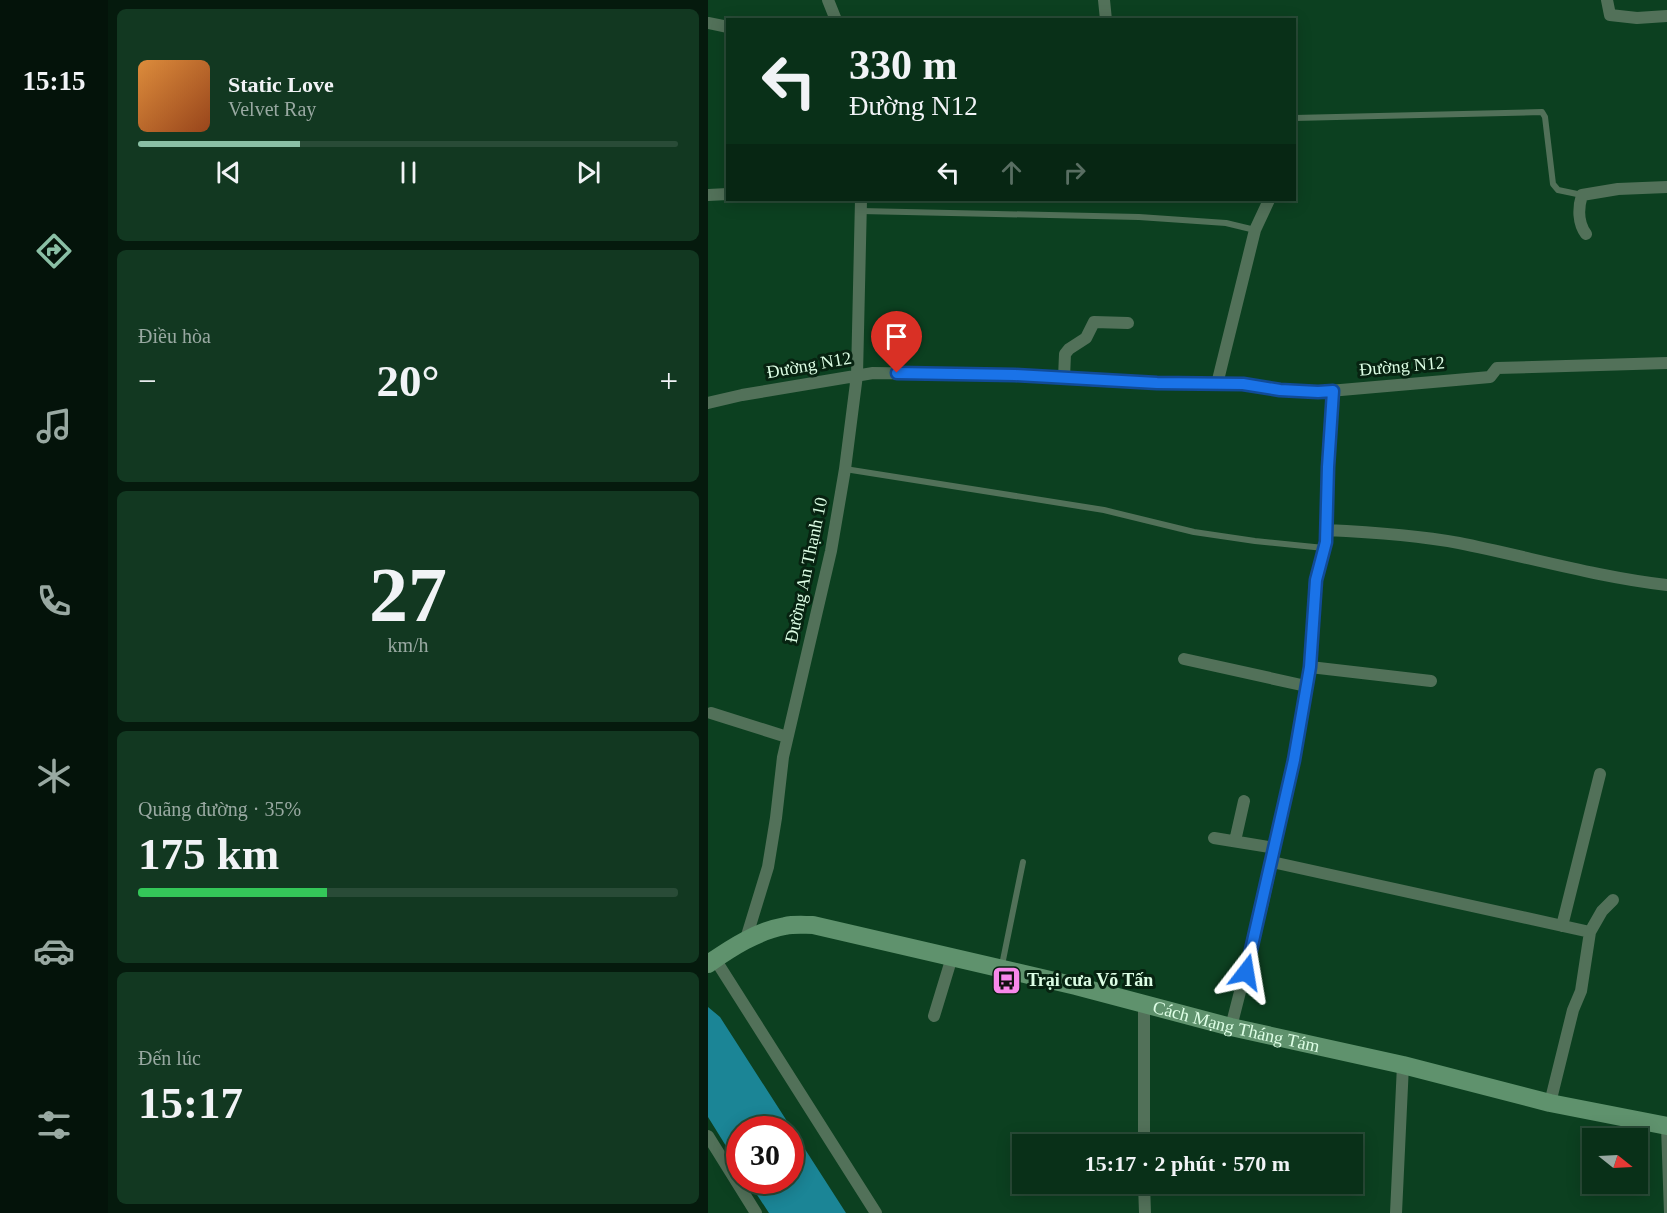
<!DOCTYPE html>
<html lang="vi">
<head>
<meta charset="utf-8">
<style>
  :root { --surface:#093018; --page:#123821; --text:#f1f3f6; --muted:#99a9a2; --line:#294b37; --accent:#8abfa5 }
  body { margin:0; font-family:Georgia,serif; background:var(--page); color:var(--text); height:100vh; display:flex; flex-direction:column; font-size:22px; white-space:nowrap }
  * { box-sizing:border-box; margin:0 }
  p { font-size:20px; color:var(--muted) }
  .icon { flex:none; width:33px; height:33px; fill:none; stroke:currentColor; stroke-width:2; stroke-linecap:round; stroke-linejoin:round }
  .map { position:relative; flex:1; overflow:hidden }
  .side { display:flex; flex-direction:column; gap:9px; padding:9px; background:#051a0d; width:600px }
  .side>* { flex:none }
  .guide { position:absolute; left:18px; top:18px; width:570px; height:183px; border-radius:0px; box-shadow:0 3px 15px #0003,0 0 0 2px var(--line); background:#093018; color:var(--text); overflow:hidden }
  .needle { width:39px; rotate:108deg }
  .controls { position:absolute; left:874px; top:1128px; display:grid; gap:12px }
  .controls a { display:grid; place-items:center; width:66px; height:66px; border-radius:0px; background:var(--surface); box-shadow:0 3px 15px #0003,0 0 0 2px var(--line); font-size:30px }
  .speed { position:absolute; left:18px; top:1116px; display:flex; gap:12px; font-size:30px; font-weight:700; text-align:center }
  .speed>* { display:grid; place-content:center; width:78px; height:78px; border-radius:50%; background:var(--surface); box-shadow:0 3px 15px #0003,0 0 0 2px var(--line); line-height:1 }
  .speed .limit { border:9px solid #d22; background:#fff; color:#111 }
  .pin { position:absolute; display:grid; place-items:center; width:51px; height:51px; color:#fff; margin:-62px -26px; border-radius:50% 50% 50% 0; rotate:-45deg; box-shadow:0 0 6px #0007 }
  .pin .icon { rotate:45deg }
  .me { position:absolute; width:66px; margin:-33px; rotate:14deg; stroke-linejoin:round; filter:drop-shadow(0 0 4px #0008) }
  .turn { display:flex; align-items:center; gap:21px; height:126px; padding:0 24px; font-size:27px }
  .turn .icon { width:78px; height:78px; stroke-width:2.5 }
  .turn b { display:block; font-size:42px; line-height:51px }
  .lanes { display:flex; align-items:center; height:57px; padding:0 24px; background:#0003; justify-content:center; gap:30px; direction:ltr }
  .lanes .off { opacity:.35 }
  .big { font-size:45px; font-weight:700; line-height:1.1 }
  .side .widget { flex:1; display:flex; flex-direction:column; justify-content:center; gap:9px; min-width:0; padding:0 21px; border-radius:9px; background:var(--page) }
  .side .dial { align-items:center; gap:0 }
  .dial b { font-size:78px; line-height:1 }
  .song { display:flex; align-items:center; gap:18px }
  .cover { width:72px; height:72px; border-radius:9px; background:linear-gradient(135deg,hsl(30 70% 55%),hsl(20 70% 35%)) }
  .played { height:6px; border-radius:3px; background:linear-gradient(90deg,var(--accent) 30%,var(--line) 30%) }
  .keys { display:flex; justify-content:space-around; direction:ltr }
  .heat { display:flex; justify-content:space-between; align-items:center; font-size:33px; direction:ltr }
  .charge { height:9px; border-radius:4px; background:linear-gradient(90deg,#34c759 35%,var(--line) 0) }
  .trip { position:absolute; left:304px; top:1134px; width:351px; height:60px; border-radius:0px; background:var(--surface); box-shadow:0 3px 15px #0003,0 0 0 2px var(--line); font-weight:700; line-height:60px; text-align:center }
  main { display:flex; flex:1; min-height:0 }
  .menu { display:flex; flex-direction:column; width:108px; justify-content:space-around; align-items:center; background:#04130a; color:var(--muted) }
  .menu .icon { width:42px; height:42px }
  .menu .on { color:var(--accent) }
  .menu b { font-size:27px; color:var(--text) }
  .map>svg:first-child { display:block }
</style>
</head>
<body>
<main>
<nav class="menu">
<b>15:15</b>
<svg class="icon on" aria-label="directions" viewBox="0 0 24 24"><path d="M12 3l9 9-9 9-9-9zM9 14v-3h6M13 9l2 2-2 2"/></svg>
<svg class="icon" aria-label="music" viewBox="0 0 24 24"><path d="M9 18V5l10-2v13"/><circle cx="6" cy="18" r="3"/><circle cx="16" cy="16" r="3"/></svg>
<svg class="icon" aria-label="phone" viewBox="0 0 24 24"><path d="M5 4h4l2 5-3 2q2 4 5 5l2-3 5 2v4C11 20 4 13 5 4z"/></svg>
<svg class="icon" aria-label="climate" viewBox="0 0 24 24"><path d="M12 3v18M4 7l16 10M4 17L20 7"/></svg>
<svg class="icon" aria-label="car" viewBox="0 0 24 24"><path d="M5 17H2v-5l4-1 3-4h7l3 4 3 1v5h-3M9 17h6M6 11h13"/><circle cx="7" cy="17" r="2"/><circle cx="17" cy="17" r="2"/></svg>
<svg class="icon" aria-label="filters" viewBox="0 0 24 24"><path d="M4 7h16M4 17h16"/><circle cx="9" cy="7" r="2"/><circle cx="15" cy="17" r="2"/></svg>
</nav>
<section class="side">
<div class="widget">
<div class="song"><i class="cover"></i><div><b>Static Love</b><p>Velvet Ray</p></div></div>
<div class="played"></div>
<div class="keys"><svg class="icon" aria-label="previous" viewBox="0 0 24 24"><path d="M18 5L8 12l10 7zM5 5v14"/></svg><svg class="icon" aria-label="pause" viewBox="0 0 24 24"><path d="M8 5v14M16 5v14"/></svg><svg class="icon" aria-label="next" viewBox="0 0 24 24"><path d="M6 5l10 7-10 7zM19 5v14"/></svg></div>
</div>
<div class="widget"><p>Điều hòa</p>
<div class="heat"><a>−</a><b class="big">20°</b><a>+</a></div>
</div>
<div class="widget dial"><b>27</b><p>km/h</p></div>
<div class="widget"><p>Quãng đường · 35%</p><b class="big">175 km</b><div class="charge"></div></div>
<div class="widget"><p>Đến lúc</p><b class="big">15:17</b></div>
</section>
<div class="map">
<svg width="959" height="1213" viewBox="0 0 959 1213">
  <rect width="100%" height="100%" fill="#0c4020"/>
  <!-- water -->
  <path fill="#1b8596" d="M0 1007 12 1017 138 1213H61L40 1181 82 1180V1130H32L31 1167 0 1117Z"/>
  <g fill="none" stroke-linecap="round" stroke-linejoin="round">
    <!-- lane -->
    <path stroke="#527159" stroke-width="6" d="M586 118 834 112 837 117 845 184 850 190 874 195
      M153 211 431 217 518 223 547 230
      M137 469 396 510 486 532 547 541 616 548
      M294 965 315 862
      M956 1127 959 1213"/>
    <!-- street -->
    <path stroke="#527159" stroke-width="12" d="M120 0 128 20
      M396 0 398 20
      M899 0 902 15 929 18 959 16
      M0 23 20 27
      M0 195 20 194
      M878 234C870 223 870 208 874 195L910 189 959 187
      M356 378 357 354 361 349 378 338 386 322 420 323
      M509 384 547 230 561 200
      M0 403 34 395 165 373 307 375 396 381 535 384 572 390 610 392 782 377 789 368 959 363
      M618 530C662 532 708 535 751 543 821 557 889 577 959 585
      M476 659 598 686
      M602 667 723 681
      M3 713 79 737
      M506 838 567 848
      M527 841 536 801
      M564 862 882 932
      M854 926 892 774
      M37 942 60 867 68 818 75 757 123 551 137 469 149 375 153 200
      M7 959 168 1213
      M436 1003V1144
      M226 1016 244 957
      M523 1027 555 902 586 760 602 667 607 580 618 542 619 489 625 391
      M842 1103 865 1010 873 991 882 932 894 911 905 900
      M0 1136 48 1213
      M436 1184 437 1213
      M688 1213 695 1065"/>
    <!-- secondary -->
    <path stroke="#5f926d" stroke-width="18" id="s1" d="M0 964C23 948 49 931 77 926 86 924 96 925 105 925L368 986 523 1027 695 1065 842 1103 959 1126"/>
  </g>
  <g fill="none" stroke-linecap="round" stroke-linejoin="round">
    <defs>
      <path id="route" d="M189 373 307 375 449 383 535 384 572 390 610 392 625 391 620 467 618 542 608 580 602 667 586 760 538 972"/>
    </defs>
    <!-- route casing -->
    <use href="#route" stroke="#114b97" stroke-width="15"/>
    <!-- route -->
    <use href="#route" stroke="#1a73e8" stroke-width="10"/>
  </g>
  <!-- icons -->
  <defs>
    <symbol id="bus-square" viewBox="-11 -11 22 22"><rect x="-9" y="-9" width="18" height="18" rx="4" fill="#f888ea" stroke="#072311"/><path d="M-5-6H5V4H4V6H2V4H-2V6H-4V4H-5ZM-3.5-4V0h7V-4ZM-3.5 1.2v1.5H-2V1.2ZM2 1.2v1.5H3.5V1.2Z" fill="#111"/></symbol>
  </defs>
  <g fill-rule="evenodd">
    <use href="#bus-square" x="282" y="964" width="33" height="33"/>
  </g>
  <g text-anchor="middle" stroke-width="6" stroke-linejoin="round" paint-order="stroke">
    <!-- street labels -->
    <g font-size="18" fill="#ddfee5" stroke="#072311">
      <text transform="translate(101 365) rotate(-10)" y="6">Đường N12</text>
      <text transform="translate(694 366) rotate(-5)" y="6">Đường N12</text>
      <text transform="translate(98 570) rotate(-78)" y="6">Đường An Thạnh 10</text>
      <text dy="6" stroke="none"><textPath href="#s1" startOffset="550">Cách Mạng Tháng Tám</textPath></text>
    </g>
    <!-- poi labels -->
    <g font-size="18" font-weight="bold" fill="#ddfee5" stroke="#072311" text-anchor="start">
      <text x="319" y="986">Trại cưa Võ Tấn</text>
    </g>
  </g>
</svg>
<div class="controls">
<a><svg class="needle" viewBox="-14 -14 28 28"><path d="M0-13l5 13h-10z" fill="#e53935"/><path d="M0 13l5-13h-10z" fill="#99a9a2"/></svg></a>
</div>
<div class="speed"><div class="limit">30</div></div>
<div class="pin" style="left:189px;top:373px;background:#d93025"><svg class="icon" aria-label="arrive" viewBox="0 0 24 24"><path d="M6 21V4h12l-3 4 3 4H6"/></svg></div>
<svg class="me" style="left:538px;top:972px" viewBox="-20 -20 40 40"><path d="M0-17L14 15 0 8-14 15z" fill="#1a73e8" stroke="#fff" stroke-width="4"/></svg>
<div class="trip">15:17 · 2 phút · 570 m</div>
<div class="guide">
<div class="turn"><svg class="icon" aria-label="left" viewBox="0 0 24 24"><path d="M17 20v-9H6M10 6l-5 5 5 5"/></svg><div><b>330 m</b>Đường N12</div></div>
<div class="lanes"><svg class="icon" aria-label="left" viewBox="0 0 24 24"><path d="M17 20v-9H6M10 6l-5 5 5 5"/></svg><svg class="icon off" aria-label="ahead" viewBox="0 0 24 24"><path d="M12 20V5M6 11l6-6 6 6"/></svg><svg class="icon off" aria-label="right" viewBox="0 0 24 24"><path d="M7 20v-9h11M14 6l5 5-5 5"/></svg></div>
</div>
</div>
</main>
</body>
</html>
